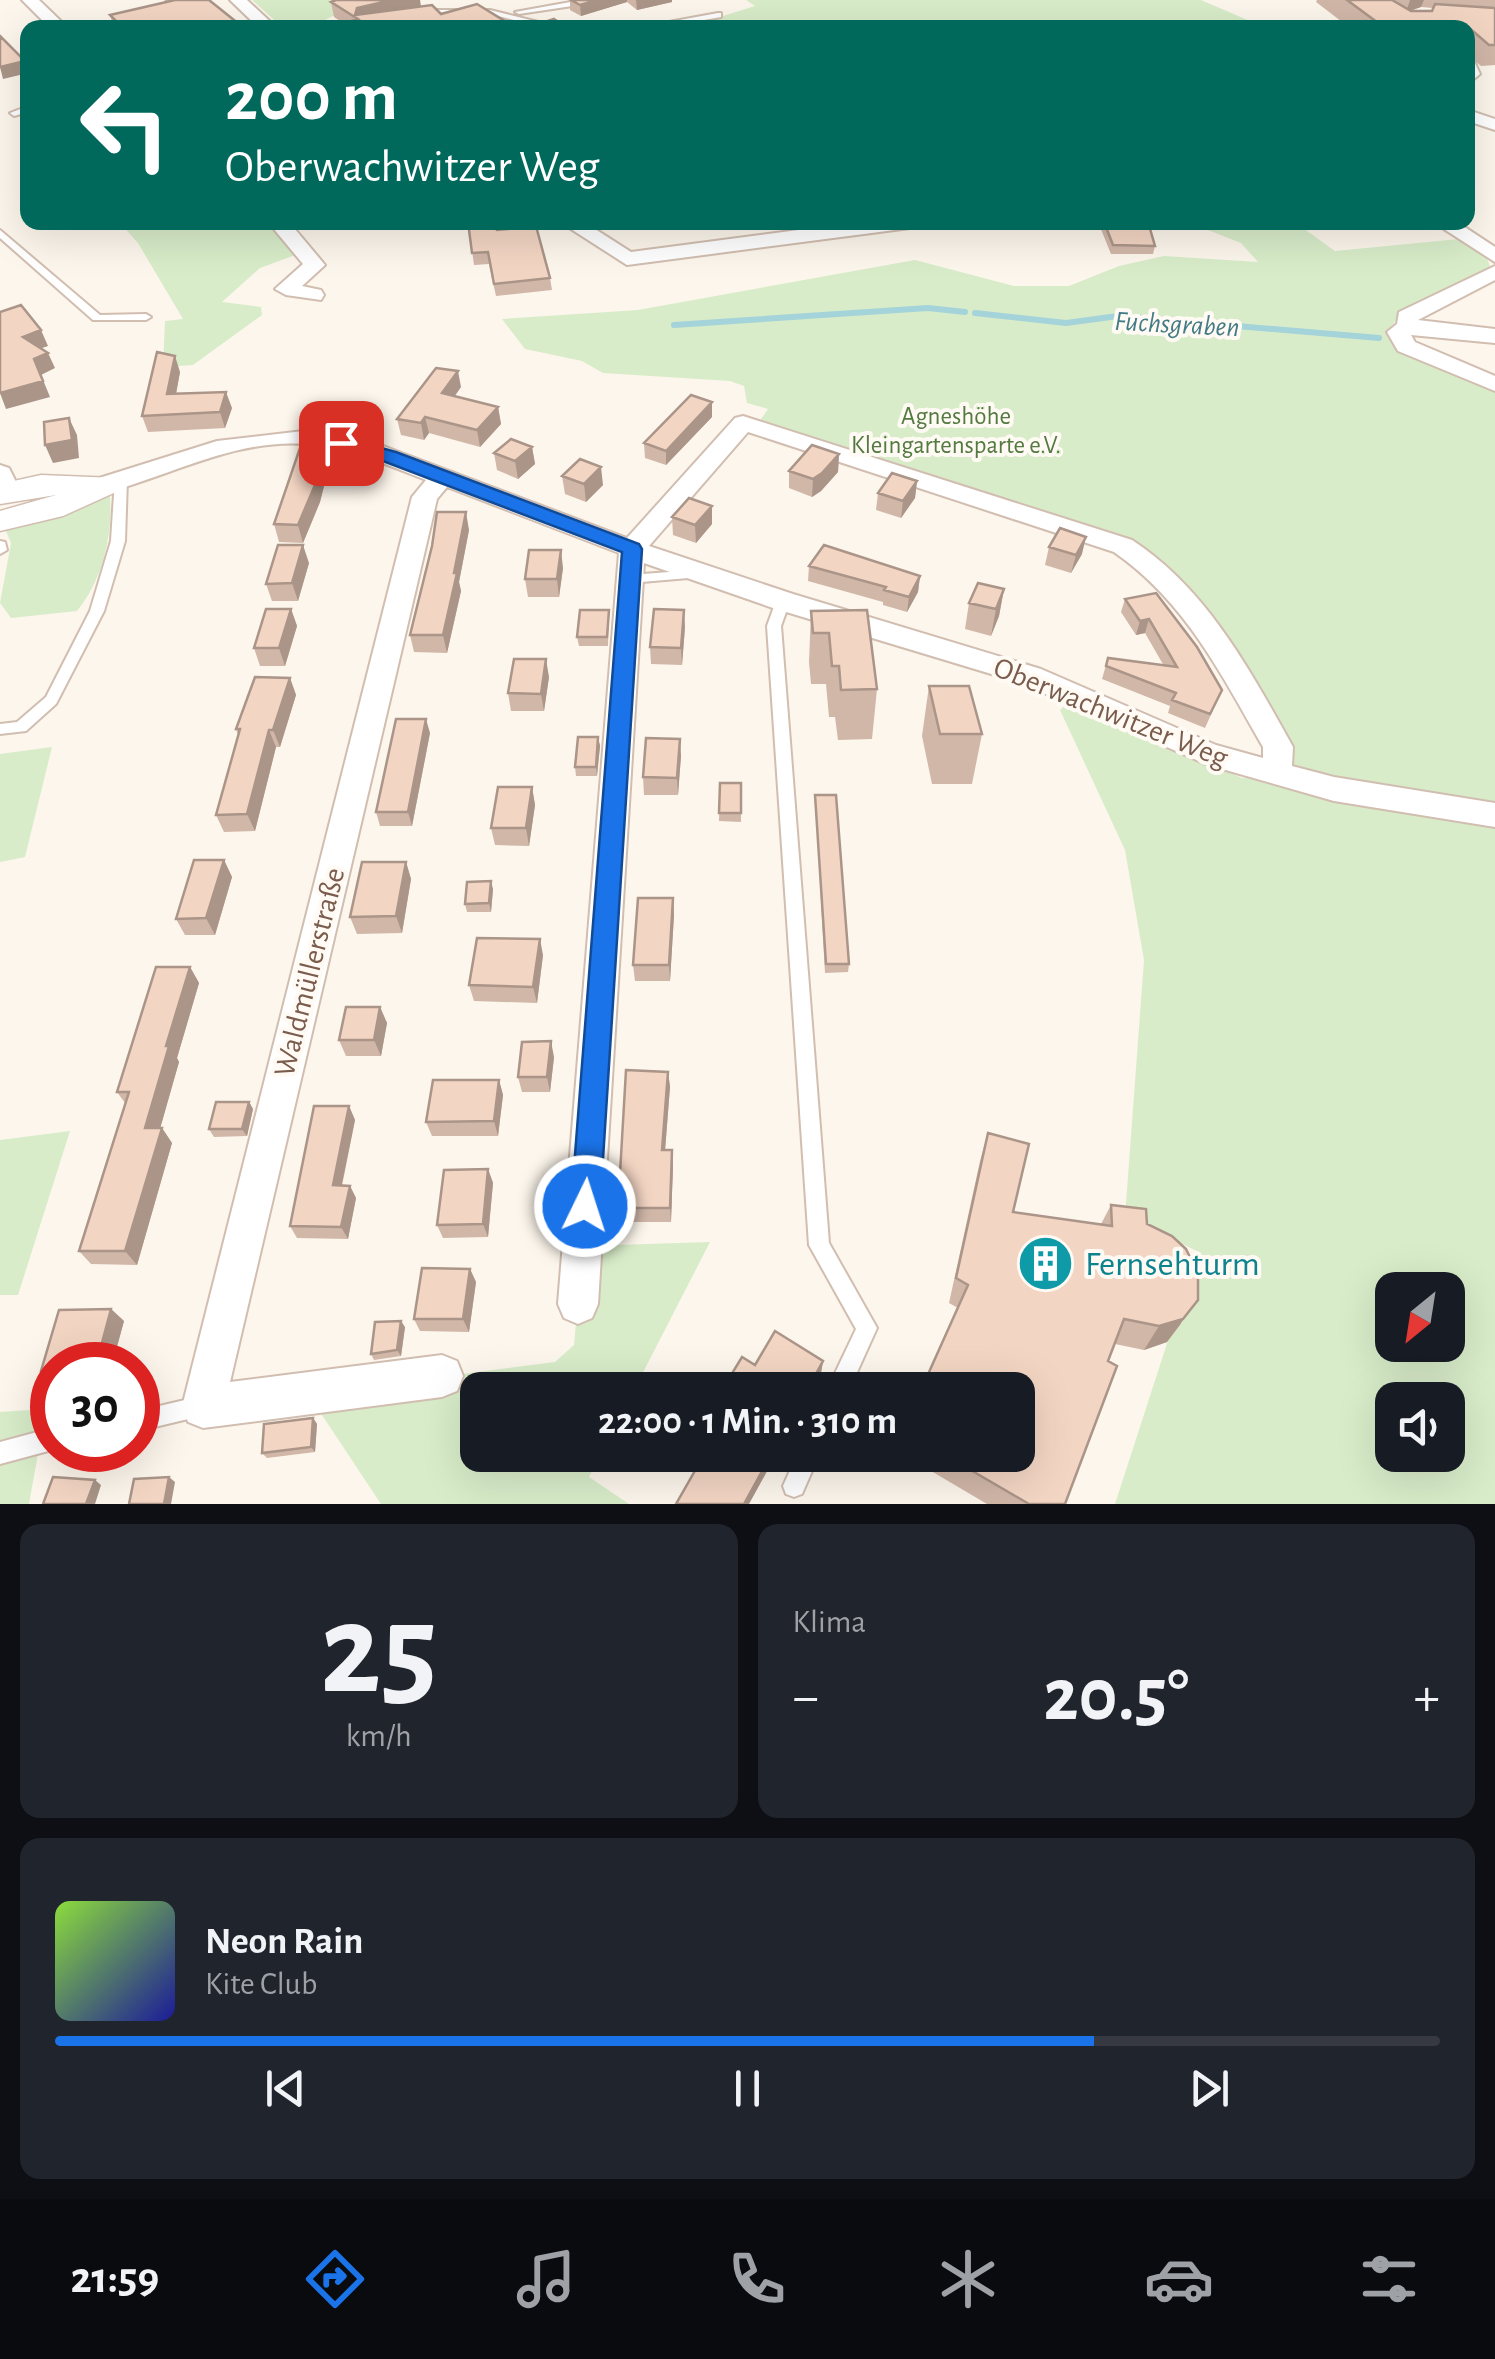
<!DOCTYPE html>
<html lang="de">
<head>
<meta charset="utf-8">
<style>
  :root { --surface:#171b24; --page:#20242c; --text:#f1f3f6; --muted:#9ea1a6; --line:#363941; --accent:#1a73e8 }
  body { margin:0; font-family:"Alegreya Sans",sans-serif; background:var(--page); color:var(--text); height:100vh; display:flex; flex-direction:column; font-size:38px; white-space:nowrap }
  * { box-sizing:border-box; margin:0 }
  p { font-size:32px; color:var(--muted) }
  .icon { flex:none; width:55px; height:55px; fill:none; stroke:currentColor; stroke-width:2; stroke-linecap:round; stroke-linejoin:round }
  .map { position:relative; height:1504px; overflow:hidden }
  .sheet { display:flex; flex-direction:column; gap:20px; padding:20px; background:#0d0f14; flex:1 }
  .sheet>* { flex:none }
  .banner { position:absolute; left:20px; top:20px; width:1455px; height:210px; border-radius:20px; box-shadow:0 10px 40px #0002; background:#00695c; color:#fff; overflow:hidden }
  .needle { width:65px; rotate:210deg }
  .buttons { position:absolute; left:1375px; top:1272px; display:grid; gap:20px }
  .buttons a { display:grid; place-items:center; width:90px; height:90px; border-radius:20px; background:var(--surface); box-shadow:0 10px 40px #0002; font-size:50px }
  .speed { position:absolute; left:30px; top:1342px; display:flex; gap:20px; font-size:50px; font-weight:700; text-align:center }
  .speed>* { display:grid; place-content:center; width:130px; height:130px; border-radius:50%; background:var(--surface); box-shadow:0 10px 40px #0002; line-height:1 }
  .speed .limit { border:15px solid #d22; background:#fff; color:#111 }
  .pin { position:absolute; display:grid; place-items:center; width:85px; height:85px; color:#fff; margin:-42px; border-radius:20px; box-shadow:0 5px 15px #0006 }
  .me { position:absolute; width:110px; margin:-55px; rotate:4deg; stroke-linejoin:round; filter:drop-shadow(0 0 8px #0008) }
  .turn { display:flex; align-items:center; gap:35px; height:210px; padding:0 40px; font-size:45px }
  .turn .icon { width:130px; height:130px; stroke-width:2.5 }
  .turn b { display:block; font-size:70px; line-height:85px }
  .big { font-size:75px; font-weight:700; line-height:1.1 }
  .sheet .widget { flex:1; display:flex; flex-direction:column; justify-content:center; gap:15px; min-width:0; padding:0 35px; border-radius:20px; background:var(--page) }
  .sheet .dial { align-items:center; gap:0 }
  .dial b { font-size:130px; line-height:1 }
  .song { display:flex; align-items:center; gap:30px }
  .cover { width:120px; height:120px; border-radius:15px; background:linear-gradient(135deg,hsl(90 70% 55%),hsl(240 70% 35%)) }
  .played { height:10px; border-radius:5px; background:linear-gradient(90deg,var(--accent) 75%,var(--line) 75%) }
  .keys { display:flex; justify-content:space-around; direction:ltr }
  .heat { display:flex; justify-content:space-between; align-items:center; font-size:55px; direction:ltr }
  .sheet .tiles { flex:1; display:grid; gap:20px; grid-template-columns:1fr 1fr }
  .widget:last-child { grid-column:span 2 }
  .trip { position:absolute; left:460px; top:1372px; width:575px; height:100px; border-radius:20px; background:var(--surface); box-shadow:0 10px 40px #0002; font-weight:700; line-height:100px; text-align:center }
  .dock { display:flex; height:160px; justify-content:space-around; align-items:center; background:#090b0e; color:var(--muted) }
  .dock .icon { width:70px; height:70px }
  .dock .current { color:var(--accent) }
  .dock b { font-size:45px; color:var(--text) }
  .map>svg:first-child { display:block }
</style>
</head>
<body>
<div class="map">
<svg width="1495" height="1504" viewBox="0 0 1495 1504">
  <rect width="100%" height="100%" fill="#fdf6ec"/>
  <!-- green -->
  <path fill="#d8ecc9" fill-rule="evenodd" d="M252 0H365L309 28 282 27Z
    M746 0H1201L1264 27 648 28 723 16 755 6Z
    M120 223H270L298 254 260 268 222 302 261 307 262 315 193 365 163 367 165 321 183 319 138 243Z
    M1190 223H1296L1335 251 1459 239C1477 246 1487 251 1491 271L1396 320 1389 331 1495 390V1504H1115L1197 1251 1125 1217 1144 960 1125 850 1060 710 1069 702 1242 778 1277 775 1288 755 1151 557 759 422 768 409 747 403 744 386 730 381 603 373 582 361 525 349 502 319 638 310 915 260 1014 286H1069L1119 266 1164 256 1258 262 1241 243ZM1392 1290H1448V1345H1392ZM1392 1400H1448V1455H1392Z
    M102 494 110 496C113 536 102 581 77 611L11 618 0 603 11 543 5 529Z
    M52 747 25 857 0 862V754Z
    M70 1131 18 1295H0V1140Z
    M710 1242 634 1390H478V1455H600L589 1477 629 1504H381L308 1394 555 1362 574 1345 583 1246Z
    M46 1409 29 1504H0V1412Z"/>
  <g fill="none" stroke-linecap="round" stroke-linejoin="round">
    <!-- stream -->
    <path stroke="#a5d3da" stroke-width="6" d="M975 313 1066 323 1118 316 1379 338
      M674 325 928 308 965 312"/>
    <defs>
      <path id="service" d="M576 1H579V5L519 14 515 12Z
        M422 10H490L563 28H546L490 14H419L418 12Z
        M718 13H721V17L658 28H636Z
        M28 106V112L14 116 10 113Z
        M0 230 100 315 146 314 151 317 146 320H93L0 238Z
        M121 475 127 479 125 541 104 611 56 704 26 731 0 734V724L17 722 46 697 90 611 111 541 115 479Z
        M0 541 5 542 7 550 0 554Z
        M695 570 702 574 700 577 630 583 623 579 630 575Z
        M783 596 790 601 781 626 829 1243 877 1328 849 1390H827L856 1329 809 1245 767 626 776 601Z
        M202 1396 209 1400 213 1407 209 1414 138 1431V1411Z
        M52 1428V1450L0 1464V1442Z
        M797 1455H819L802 1494 794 1497 786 1494 783 1486Z"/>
      <path id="minor" d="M22 0H39L68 28H50Z
        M230 0H247L277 28H259Z
        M1468 60 1474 61 1480 74 1468 84Z
        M1468 110 1495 119V130L1468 121Z
        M268 222H289L325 265 302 286 321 290 324 295 321 300 286 295 275 289 303 264Z
        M560 222H584L631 252 860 222H920L910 228 627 265Z
        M1433 222H1457L1495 247V262Z
        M1495 266V280L1418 320 1495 329V343L1411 335 1415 342 1495 376V391L1398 351 1387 332 1397 324 1399 312Z
        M743 416 1132 540C1207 589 1250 670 1293 747L1292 766 1334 777 1495 803V827L1334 801 1208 765 1021 683 773 608 644 563 598 1304 592 1318 578 1324 564 1318 558 1304 619 553 447 487 437 499 230 1382 442 1355 457 1361 463 1376 457 1391 442 1397 203 1428 188 1422 182 1407 412 497 426 480C390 466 354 450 315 445 243 435 173 475 105 493L93 485 96 479 217 441 312 430 378 444 627 538 735 418ZM748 432 1114 552C1185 601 1221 674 1263 747V758L1216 745 1041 669 793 594 649 546Z
        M0 465 9 468 20 490 16 496H0Z"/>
      <path id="tertiary" d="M41 475 116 478 121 485 116 492 63 516 0 531V511L56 495 0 504V484Z"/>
    </defs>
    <!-- service casing -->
    <use href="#service" stroke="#d1beb0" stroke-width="4"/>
    <!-- minor casing -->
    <use href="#minor" stroke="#d1beb0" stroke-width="4"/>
    <!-- tertiary casing -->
    <use href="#tertiary" stroke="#d1beb0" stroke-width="3"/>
    <!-- service -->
    <use href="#service" fill="#fff" fill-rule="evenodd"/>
    <!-- minor -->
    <use href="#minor" fill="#fff" fill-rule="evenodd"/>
    <!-- tertiary -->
    <use href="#tertiary" fill="#fff" fill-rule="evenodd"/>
  </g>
  <!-- wall -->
  <path fill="#d1b7a8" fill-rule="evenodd" d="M164 0H209L244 28H114L110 15 166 2Z
    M336 0H420L421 7 441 14 516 28H339V25L343 23 334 17 331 2Z
    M570 0H672V2L637 10 627 2 581 16 570 10Z
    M1317 0H1495V65L1481 66 1468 55V28H1350L1316 2ZM1421 7 1433 8 1432 11H1410Z
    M468 222 550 278 552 290 496 296 489 264 474 265Z
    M1098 222H1148L1155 246 1153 254H1111Z
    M180 372 176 394 232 408 225 428 148 432 142 416Z
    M461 387 455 396 498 407 501 424 480 447 429 433 424 440 401 435 397 419Z
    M712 417 666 465 645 458 644 443Z
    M532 447 535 464 518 479 497 470 494 453Z
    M839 454 838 472 821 491 812 497 789 488V471Z
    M329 466 320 502 303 543 279 542 274 524Z
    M562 476 603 485 586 502 565 494Z
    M917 481 915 498 901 518 876 510 878 493Z
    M672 517 712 524 696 543 673 535Z
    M469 530 459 582 461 591 447 653 414 652 410 635Z
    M1049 547 1082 554 1071 573 1045 565Z
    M309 563 298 601H272L266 584Z
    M809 566 920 576 918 592 907 612 883 605V602L808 581Z
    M563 568 559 597H528L525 579Z
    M1004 589 999 616 991 636 965 629 969 603Z
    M1156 593 1222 690 1205 728 1168 713 1170 706 1102 679 1108 658 1164 666 1145 633 1136 635 1121 612 1125 599Z
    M291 609 297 626 285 666H260L254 648Z
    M609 610 608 646H579L577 637Z
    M811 611 877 689 872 739 838 740 835 717H829L826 684H811L809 662Z
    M685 627 682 665 651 664 650 647Z
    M549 677 544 711H511L508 693Z
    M290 678 296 695 280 747H276L255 831 224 832 216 815 238 735 236 729Z
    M929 686 982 734 972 784H932L922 736Z
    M430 733 412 826H380L376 812Z
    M598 737 600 746 597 776H576L575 767Z
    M681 756 678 795H644L643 777Z
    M720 783H741V822L719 821Z
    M532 787 535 805 529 846 495 845 491 828Z
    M815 795 849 964 848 972 825 973Z
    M224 860 232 877 215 935H185L176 919Z
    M406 862 411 879 402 933 357 934 350 917Z
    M493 889 491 912H467L465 904Z
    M673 898 674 915 670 981H635L633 965Z
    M543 955 537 1003 474 1001 469 985Z
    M190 967 199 983 177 1058 179 1062 160 1128H162L172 1143 137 1265 91 1264 79 1251 125 1103 117 1092Z
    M380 1007 387 1023 381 1056H346L339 1040Z
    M554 1057 550 1092H522L518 1077Z
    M668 1072 670 1087 665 1150 673 1165 671 1222H620L618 1208Z
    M499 1080 503 1095 498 1136H432L426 1122Z
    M249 1102 253 1109 247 1136 214 1137 209 1129Z
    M349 1106 355 1120 342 1186H350L356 1198 348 1239 297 1238 290 1226Z
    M988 1133 1013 1212 1101 1224 1111 1205 1147 1224 1181 1324 1167 1342 1144 1350 1115 1344 1108 1361 1065 1504H987L904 1455H1018L958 1308 949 1303 980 1161Z
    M488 1169 493 1183 488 1237 443 1238 437 1225Z
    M470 1269 476 1282 469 1332 420 1331 414 1319Z
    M111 1309 124 1321 112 1365H52V1380L41 1371Z
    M405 1327 401 1356 374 1360 371 1354Z
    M823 1361 821 1373 812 1390H737L732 1387 731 1375 755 1365Z
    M313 1418 317 1424 315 1452 267 1458 262 1453Z"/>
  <!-- shaded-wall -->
  <path fill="#aa9588" d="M392 0H420L421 10 355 15 357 8Z
    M597 0H627V2L581 16 580 5Z
    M636 0H672V2L637 10Z
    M1410 0H1424L1421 7 1406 12Z
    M25 61 28 73 3 79 0 67Z
    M41 330 48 346 30 352 23 337Z
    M48 353 55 368 41 375 50 397 6 409 0 393 34 359Z
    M175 356 180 372 173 410 167 394Z
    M458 371 461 387 445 409 442 393Z
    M226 392 232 408 225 428 220 412Z
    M712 402V417L666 465V451Z
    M498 407 501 424 480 447 477 430Z
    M425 417 429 433 424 440 421 423Z
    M69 418 77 435 79 458 53 463 45 445Z
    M532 447 535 464 518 479 515 461Z
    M324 448 329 466 320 502 303 543 298 525Z
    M839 454 838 472 821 491 812 497 813 479Z
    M601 467 603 485 586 502 584 484Z
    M917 481 915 498 901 518 903 501Z
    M712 506V524L696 543 695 525Z
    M466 512 469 530 459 582 461 591 447 653 443 635Z
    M1086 537 1082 554 1071 573 1076 555Z
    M303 545 309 563 298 601 292 583Z
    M561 550 563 568 559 597 557 579Z
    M920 576 918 592 907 612 909 597Z
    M1004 589 999 616 991 636 996 609Z
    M291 609 297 626 285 666 279 648Z
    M684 610 685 627 682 665 681 648Z
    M1149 619 1145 633 1136 635 1140 621Z
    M546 659 549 677 544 711 541 694Z
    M290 678 296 695 280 747 273 730Z
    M426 719 430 733 412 826 408 812Z
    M269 730 276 747 255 831 247 814Z
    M598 737 600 746 597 776 596 767Z
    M680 739 681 756 678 795 677 778Z
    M532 787 535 805 529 846 526 828Z
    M224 860 232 877 215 935 206 918Z
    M406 862 411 879 402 933 396 916Z
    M491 881 493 889 491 912 489 903Z
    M673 898 674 915 670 981 669 965Z
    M540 939 543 955 537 1003 533 987Z
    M190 967 199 983 177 1058 179 1062 156 1143 145 1128 166 1046Z
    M380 1007 387 1023 381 1056 374 1040Z
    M551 1041 554 1057 550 1092 547 1077Z
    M668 1072 670 1087 664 1164 662 1150Z
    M499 1080 503 1095 498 1136 494 1121Z
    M249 1102 253 1109 247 1136 242 1129Z
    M349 1106 355 1120 339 1198 333 1185Z
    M162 1128 172 1143 137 1265 125 1251Z
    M672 1150 673 1165 671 1222 670 1208Z
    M488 1169 493 1183 488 1237 483 1224Z
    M350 1186 356 1198 348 1239 341 1227Z
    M470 1269 476 1282 469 1332 463 1319Z
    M1198 1300 1167 1342 1144 1350 1159 1326Z
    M111 1309 124 1321 112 1365H96Z
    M401 1321 405 1327 401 1356 397 1350Z
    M823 1361 821 1373 812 1390H807Z
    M313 1418 317 1424 315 1452 311 1447Z
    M771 1455H776L749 1504H744Z
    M169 1477 175 1482 171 1504H164Z
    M95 1480 101 1485 95 1504H86Z"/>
  <!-- building -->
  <path fill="#f3d5c3" stroke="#aa9588" stroke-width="2.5" d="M175 0H209L244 28H123L110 15Z
    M336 0H392L357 8 355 15 432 5 441 14 477 4 516 28H344L339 25 358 19 331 2Z
    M571 0H597L580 5Z
    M1347 0H1392L1411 11H1432L1435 4 1495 8V45H1489L1467 26 1385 28Z
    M554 19 568 28H527Z
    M0 36 25 61 0 67Z
    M468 222H489L497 230 536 226 550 278 494 284 488 252 472 253Z
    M1104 222H1148L1155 246 1113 245Z
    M21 305 41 330 23 337 48 353 34 359 43 381 0 393V312Z
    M157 352 175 356 167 394 226 392 220 412 142 416Z
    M436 368 458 371 442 393 498 407 477 430 425 417 421 423 397 419Z
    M691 395 712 402 666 451 644 443Z
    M69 418 72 440 45 445 44 422Z
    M511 439 532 447 515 461 494 453Z
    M812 445 839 454 822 473 813 479 789 471Z
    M300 448H324L315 485 298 525 274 524Z
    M580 459 601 467 584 484 562 476Z
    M892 473 917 481 903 501 878 493Z
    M689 498 712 506 695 525 672 517Z
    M437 512H466L454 573H457L443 635H410L432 546Z
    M1060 528 1086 537 1076 555 1049 547Z
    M278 545H303L292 583 266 584Z
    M824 545 920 576 909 597 884 590 886 587 809 566Z
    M529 550H561L557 579H525Z
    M978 583 1004 589 996 609 969 603Z
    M1156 593 1197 647 1222 690 1210 714 1172 700 1176 693 1106 666 1108 658 1177 667 1149 619 1140 621 1125 599Z
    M266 609H291L279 648H254Z
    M654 609 684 610 681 648 650 647Z
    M580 610H609L607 637H577Z
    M867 610 877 689 841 690 839 666H832L829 633H813L811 611Z
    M514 659H546L541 694 508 693Z
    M255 677 290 678 273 730H269L247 814 216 815 240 729H236Z
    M929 686H969L982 734H940Z
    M396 719H426L408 812H376Z
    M578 737H598L596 767H575Z
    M646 738 680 739 677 778 643 777Z
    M720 783H741V813H719Z
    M498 787H532L526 828H491Z
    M815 795H836L849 964H826Z
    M194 860H224L206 918 176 919Z
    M362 862H406L396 916 350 917Z
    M491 881 489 903 465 904 467 882Z
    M638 898H673L669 965H633Z
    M477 938 540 939 533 987 469 985Z
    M156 967H190L166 1046H169L145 1128H162L125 1251H79L129 1092H117Z
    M346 1007H380L374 1040H339Z
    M551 1041 547 1077H518L522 1042Z
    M626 1070 668 1072 662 1150H672L670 1208H618Z
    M433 1080H499L494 1121 426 1122Z
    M216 1102H249L242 1129H209Z
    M314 1106H349L333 1185 350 1186 341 1227 290 1226Z
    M988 1133 1029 1144 1013 1212 1112 1226 1111 1205 1146 1209 1147 1224 1172 1236 1186 1249 1198 1274V1300L1183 1319 1159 1326 1124 1319 1108 1361 1117 1366 1065 1504H1029L945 1455H1018V1390H921L968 1285 956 1278Z
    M488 1169 483 1224 437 1225 444 1170Z
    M422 1268 470 1269 463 1319H414Z
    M111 1309 96 1365H52V1371H41L59 1310Z
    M401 1321 397 1350 371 1354 375 1322Z
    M775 1331 823 1361 807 1390H742L746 1384 731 1375 742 1357 755 1365Z
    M313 1418 311 1447 262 1453 264 1424Z
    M704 1455H771L744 1504H676Z
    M53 1477 95 1480 86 1504H43Z
    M169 1477 164 1504H129L134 1479Z"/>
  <!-- route -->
  <path fill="#1a73e8" stroke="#114b97" stroke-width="2.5" d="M341 437 396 452 639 544 642 549 600 1206 596 1216 585 1220 575 1216 571 1206 622 552 383 461 334 447V439Z"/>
  <!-- icons -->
  <defs>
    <symbol id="building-disc" viewBox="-11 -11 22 22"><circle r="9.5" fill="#0f9aa8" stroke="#fffaf3"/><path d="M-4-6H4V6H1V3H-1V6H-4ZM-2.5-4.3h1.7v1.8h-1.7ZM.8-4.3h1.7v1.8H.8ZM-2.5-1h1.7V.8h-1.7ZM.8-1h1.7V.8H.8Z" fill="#fff"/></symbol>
  </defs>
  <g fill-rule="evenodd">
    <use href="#building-disc" x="1014" y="1232" width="63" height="63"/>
  </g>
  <g text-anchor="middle" stroke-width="8" stroke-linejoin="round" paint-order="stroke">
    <!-- far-park labels -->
    <g font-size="25" fill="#537a41" stroke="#fffaf3">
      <text x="956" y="424">Agneshöhe<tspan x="956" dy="29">Kleingartensparte e.V.</tspan></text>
    </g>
    <!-- far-water labels -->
    <g font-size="28" font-style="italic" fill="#437c86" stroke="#fffaf3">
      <text transform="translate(1177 323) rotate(3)" y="10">Fuchsgraben</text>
    </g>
    <!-- street labels -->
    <g font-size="30" fill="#7a5c4d" stroke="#fffaf3">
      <text transform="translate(1111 712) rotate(22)" y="10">Oberwachwitzer Weg</text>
      <text transform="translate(309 972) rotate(-76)" y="10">Waldmüllerstraße</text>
    </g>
    <!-- near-culture labels -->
    <g font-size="35" fill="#0d838f" stroke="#fffaf3" text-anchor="start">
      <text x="1085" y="1275">Fernsehturm</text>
    </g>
  </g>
</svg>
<div class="buttons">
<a><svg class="needle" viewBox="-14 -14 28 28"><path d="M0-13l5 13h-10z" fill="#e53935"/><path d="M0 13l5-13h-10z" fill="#9ea1a6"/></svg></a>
<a><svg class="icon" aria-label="sound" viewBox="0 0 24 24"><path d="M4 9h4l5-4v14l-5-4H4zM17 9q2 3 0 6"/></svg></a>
</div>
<div class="speed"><div class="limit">30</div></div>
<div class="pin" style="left:341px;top:443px;background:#d93025"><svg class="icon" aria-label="arrive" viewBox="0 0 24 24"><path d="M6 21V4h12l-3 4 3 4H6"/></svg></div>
<svg class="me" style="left:585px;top:1206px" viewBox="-20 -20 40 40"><circle r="17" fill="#1a73e8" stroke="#fff" stroke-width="3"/><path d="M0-11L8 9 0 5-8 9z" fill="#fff"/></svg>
<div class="trip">22:00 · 1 Min. · 310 m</div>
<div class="banner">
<div class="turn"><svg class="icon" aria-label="left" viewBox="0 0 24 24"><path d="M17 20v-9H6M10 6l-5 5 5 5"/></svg><div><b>200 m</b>Oberwachwitzer Weg</div></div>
</div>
</div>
<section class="sheet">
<div class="tiles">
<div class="widget dial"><b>25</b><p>km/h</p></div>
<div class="widget"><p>Klima</p>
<div class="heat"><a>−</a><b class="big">20.5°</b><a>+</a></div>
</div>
<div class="widget">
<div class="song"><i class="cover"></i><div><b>Neon Rain</b><p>Kite Club</p></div></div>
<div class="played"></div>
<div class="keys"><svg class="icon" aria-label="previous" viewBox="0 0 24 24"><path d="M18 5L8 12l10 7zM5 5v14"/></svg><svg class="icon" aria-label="pause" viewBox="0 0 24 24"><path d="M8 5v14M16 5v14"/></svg><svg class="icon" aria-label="next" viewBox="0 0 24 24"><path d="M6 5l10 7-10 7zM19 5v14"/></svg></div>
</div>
</div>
</section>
<nav class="dock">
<b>21:59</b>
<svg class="icon current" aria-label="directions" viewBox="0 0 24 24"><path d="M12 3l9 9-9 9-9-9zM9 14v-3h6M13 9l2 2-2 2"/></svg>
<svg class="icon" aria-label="music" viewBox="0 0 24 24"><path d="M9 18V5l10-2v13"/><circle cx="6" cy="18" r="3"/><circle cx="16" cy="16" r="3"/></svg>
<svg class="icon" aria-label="phone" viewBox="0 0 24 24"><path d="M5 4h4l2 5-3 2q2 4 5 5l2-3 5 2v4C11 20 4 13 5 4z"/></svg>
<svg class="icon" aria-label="climate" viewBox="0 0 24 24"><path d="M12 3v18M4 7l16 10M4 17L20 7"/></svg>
<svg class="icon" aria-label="car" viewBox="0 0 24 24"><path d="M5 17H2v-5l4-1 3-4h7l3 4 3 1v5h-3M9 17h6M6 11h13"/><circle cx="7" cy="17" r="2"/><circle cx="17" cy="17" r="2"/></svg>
<svg class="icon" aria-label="filters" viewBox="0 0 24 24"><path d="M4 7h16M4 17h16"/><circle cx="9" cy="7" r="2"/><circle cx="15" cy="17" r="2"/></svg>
</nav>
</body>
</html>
